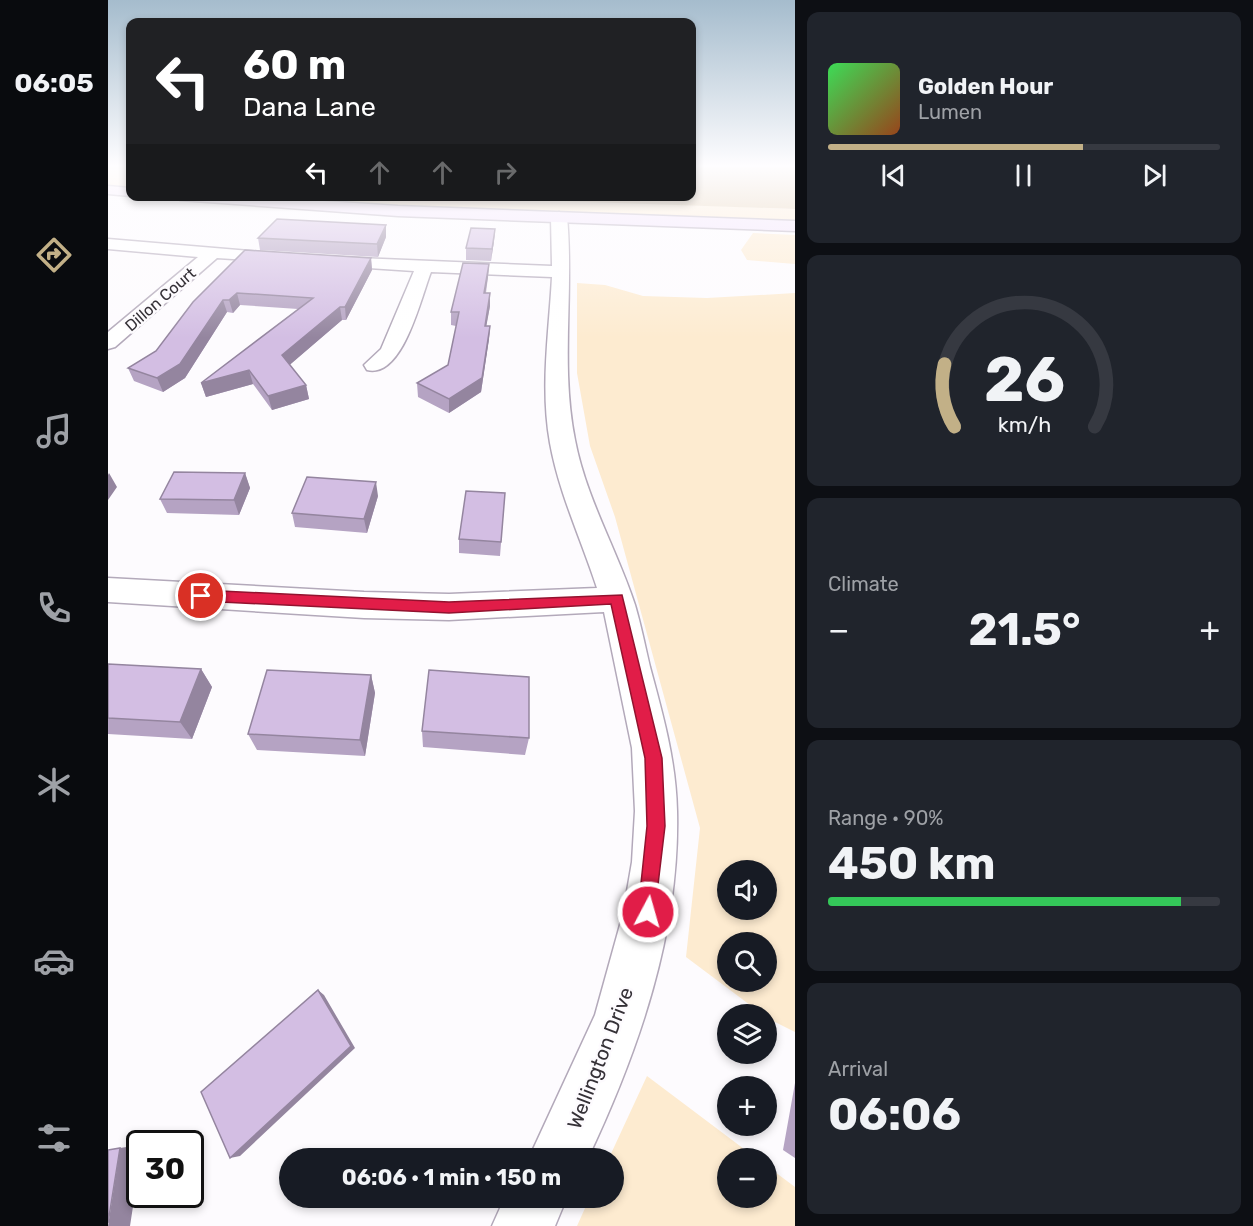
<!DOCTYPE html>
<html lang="en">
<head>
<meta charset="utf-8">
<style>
  :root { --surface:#171b24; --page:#20242c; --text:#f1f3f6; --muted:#9ea1a6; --line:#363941; --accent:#c2b087 }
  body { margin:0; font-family:Rubik,sans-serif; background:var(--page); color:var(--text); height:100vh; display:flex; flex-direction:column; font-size:22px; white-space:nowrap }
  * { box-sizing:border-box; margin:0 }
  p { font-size:20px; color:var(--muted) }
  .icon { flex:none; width:33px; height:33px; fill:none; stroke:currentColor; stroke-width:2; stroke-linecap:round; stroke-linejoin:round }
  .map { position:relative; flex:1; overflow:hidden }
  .details { display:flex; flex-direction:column; gap:12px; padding:12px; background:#0d0f14; width:458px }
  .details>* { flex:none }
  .hud { position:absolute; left:18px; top:18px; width:570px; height:183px; border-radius:12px; box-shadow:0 3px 9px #0003; background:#202124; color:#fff; overflow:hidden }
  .fabs { position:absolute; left:609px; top:860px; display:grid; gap:12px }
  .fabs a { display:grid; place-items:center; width:60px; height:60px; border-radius:50%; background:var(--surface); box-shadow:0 3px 9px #0003; font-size:30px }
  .speed { position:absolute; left:18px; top:1130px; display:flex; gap:12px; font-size:30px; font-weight:700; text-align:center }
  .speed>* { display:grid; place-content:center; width:78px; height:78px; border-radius:50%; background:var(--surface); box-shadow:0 3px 9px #0003; line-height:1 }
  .speed .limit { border:3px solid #111; border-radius:9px; background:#fff; color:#111 }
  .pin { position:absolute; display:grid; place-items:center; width:51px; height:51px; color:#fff; margin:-26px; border:3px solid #fff; border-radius:50%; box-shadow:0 2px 6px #0007 }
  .me { position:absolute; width:66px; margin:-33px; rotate:6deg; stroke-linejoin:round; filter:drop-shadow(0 0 4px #0008) }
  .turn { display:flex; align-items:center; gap:21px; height:126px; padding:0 18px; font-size:27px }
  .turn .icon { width:78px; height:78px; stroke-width:2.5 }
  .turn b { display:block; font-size:42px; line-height:51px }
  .lanes { display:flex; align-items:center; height:57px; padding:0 18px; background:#0003; justify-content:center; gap:30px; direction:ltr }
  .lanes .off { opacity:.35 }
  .big { font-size:45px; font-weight:700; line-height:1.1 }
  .details .card { flex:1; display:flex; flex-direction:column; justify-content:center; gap:9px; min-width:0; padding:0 21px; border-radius:12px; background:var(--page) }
  .details .dial { align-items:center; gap:0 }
  .dial svg { height:156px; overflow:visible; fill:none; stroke:var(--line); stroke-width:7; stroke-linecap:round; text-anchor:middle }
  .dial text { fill:var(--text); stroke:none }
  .song { display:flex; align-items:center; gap:18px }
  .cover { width:72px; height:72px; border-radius:9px; background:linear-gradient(135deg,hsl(130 70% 55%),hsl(20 70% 35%)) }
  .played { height:6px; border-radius:3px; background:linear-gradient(90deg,var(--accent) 65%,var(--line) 65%) }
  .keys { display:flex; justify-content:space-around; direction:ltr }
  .heat { display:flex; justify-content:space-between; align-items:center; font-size:33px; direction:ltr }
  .charge { height:9px; border-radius:4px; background:linear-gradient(90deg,#34c759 90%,var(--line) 0) }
  .trip { position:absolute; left:171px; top:1148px; width:345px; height:60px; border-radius:30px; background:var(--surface); box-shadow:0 3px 9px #0003; font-weight:700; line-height:60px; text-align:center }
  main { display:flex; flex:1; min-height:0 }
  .tabs { display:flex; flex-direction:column; width:108px; justify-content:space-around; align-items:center; background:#090b0e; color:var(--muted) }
  .tabs .icon { width:42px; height:42px }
  .tabs .active { color:var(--accent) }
  .tabs b { font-size:27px; color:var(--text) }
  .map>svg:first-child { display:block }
</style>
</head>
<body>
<main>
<nav class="tabs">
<b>06:05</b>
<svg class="icon active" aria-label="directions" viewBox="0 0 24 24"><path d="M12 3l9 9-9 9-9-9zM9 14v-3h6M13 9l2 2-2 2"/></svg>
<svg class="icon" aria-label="music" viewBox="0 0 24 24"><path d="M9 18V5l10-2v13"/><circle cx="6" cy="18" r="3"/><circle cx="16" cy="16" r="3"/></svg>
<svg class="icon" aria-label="phone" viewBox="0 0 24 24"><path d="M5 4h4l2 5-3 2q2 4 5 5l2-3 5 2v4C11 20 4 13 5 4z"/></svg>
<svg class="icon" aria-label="climate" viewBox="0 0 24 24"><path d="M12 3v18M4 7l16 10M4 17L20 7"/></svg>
<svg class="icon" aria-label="car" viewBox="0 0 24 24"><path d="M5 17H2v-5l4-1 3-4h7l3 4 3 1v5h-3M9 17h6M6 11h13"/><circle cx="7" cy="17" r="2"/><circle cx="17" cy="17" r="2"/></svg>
<svg class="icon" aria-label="filters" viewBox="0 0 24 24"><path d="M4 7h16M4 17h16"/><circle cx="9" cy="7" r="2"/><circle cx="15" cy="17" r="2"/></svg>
</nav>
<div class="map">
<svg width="688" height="1226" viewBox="0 0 688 1226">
  <rect width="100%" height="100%" fill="#fdfbfe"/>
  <!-- green -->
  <path fill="#fdebd0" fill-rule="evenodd" d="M0 167H22V189L0 188Z
    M337 196 687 209 688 221 412 212 104 197Z
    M645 233 687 235V264L639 260 633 250Z
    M469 283 497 285 535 296 599 298 687 293V1032L659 1018 658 1014H654L578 957 592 828 507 517 482 446 469 373ZM620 870H658V909H620ZM620 942H658V981H620Z
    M539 1076 648 1158H620V1197H658L659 1166 687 1187V1226H469L482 1197H506V1158H501Z"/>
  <!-- water -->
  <path fill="#e0c8a4" d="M584 167H687V209L337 197 584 196Z"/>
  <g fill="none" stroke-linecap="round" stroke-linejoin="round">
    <defs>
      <path id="street" d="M451 212 459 217C466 291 452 366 467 440 478 498 509 550 527 605 533 625 537 646 542 667 555 715 568 761 569 811 572 932 531 1050 480 1158H421L487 1015 515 914 524 862 527 811 524 748 496 612 341 620 256 618 0 602V578L256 592 341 594 489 588C473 539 451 493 442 443 432 388 441 332 444 277L323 272C313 297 295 379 259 370L256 365 273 349 306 271 109 258 7 347 0 349V332L90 257 0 249V239L202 256 444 266 443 217Z
        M397 1197H459L447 1226H384Z"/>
      <path id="secondary" d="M0 186 22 188V196L0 194Z
        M65 196H143L290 206 688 221V231L290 216 72 200Z"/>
    </defs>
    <!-- street casing -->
    <use href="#street" stroke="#b3a9ba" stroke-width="3"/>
    <!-- secondary casing -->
    <use href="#secondary" stroke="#b3a9ba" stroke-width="3"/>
    <!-- street -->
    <use href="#street" fill="#fff" fill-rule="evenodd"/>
    <!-- secondary -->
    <use href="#secondary" fill="#f2e3fb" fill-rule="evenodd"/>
  </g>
  <!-- wall -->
  <path fill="#b5a3c3" d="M387 229 386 241 383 261 358 260V248Z
    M278 237 270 257 152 250 150 238Z
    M263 258 264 270 238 320H234L181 365 198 385 201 399 164 410 145 384 98 397 93 383 190 309 132 305 125 313 119 312 77 378 55 392 26 381 20 368 48 351 85 302Z
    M381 264 380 277 378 293 382 306 378 326H382L381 339 373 392 341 413 310 397 309 383 340 365 348 326 343 325V312Z
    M137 473 142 488 131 515 59 513 52 499Z
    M397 493 392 556 351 553V539Z
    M270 496 259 533 187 527 184 513Z
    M0 664 93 669 104 687 84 739 0 734Z
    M263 675 267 693 257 756 149 750 140 734Z
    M314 731 421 738 417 755 315 747Z
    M687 1083V1158L675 1150Z"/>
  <!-- shaded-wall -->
  <path fill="#94859f" d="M278 225V237L270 257 269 244Z
    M387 229 386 241 383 261 384 249Z
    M263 258 264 270 238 320 237 307Z
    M381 264 380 277 375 306 376 293Z
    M129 293 132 305 125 313 121 300Z
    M382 293V306L376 339 377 326Z
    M115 300 119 312 77 378 55 392 49 378Z
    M232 307 234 320 177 369 174 355Z
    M382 326 381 339 373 392 341 413V399Z
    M141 370 145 384 98 397 93 383Z
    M198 385 201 399 164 410 160 396Z
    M1 473 9 487 0 500V475Z
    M137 473 142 488 131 515 126 500Z
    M268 482 270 496 259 533 256 519Z
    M93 669 104 687 84 739 72 722Z
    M263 675 267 693 257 756 252 740Z
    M210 990 216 995 247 1048 132 1156 122 1158Z
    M32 1145V1161L22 1226H0L12 1148Z"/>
  <!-- building -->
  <path fill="#d3bee3" stroke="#94859f" stroke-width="1.5" d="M169 219 278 225 269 244 150 238Z
    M363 228 387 229 384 249 358 248Z
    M137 250 263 258 237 307H232L174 355 198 385 160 396 141 370 93 383 205 298 129 293 121 300H115L72 364 49 378 20 368 48 351 85 302Z
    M355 263 381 264 376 293H382L377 326H382L374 378 341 399 309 383 340 365 351 312H343Z
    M66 472 137 473 126 500 52 499Z
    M199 477 268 482 256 519 184 513Z
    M358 491 397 493 393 542 351 539Z
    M0 664 93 669 72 722 0 718Z
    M159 670 263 675 252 740 140 734Z
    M321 670 421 677V738L314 731Z
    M210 990 243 1046 122 1158 93 1092Z
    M12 1148 0 1223V1150Z"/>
  <!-- sky -->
  <linearGradient id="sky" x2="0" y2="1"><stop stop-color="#a5bccd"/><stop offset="0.49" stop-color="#fefdff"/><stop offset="1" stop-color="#fefdff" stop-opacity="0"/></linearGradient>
  <rect width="688" height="338" fill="url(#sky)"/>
  <!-- route -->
  <path fill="#e11d48" stroke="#92132f" stroke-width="1.5" d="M93 590 341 602 514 595 554 758 557 826 546 918 540 921 533 918 530 912 539 826 537 758 503 604 341 613 93 601 86 596Z"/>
  <g text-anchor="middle" stroke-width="5" stroke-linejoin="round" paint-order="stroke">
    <!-- far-street labels -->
    <g font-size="16" fill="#353137" stroke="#fdfbfe">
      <text transform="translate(52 299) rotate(-41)" y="6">Dillon Court</text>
    </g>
    <!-- street labels -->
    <g font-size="20" fill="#353137" stroke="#fdfbfe">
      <text transform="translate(492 1058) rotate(-69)" y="7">Wellington Drive</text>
    </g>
  </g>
</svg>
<div class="fabs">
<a><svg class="icon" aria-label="sound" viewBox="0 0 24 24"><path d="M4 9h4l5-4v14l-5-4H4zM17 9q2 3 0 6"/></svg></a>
<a><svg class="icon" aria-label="search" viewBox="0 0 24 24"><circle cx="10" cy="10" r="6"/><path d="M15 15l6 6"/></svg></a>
<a><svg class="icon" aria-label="layers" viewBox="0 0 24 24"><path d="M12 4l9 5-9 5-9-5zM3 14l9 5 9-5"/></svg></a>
<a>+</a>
<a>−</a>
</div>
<div class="speed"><div class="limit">30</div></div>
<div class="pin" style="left:93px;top:596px;background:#d93025"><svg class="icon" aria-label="arrive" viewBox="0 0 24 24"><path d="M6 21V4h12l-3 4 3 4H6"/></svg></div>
<svg class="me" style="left:540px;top:912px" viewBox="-20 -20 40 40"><circle r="17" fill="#e11d48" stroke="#fff" stroke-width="3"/><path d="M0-11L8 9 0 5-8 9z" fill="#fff"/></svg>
<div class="trip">06:06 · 1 min · 150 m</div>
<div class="hud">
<div class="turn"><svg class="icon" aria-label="left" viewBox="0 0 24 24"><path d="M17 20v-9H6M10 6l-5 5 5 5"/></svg><div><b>60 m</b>Dana Lane</div></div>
<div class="lanes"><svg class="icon" aria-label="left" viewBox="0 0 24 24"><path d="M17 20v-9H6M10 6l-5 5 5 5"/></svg><svg class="icon off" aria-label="ahead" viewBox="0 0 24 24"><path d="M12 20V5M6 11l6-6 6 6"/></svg><svg class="icon off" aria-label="ahead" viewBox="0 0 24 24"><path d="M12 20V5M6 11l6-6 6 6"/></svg><svg class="icon off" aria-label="right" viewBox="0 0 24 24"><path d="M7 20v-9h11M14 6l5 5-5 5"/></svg></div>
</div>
</div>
<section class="details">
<div class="card">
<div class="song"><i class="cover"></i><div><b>Golden Hour</b><p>Lumen</p></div></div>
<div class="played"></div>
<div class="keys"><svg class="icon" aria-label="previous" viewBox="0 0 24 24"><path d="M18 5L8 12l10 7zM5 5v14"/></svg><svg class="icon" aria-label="pause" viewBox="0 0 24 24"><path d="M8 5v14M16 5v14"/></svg><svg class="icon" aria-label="next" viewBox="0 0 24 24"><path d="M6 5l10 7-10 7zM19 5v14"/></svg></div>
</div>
<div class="card dial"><svg viewBox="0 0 100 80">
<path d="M14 69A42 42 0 1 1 86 69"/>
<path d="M14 69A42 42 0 0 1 9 37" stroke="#c2b087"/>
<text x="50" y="56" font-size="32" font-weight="700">26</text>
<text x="50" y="72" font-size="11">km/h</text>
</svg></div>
<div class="card"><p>Climate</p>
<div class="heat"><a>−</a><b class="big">21.5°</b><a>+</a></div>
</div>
<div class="card"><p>Range · 90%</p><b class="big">450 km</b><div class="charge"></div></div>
<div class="card"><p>Arrival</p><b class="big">06:06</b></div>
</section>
</main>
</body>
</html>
